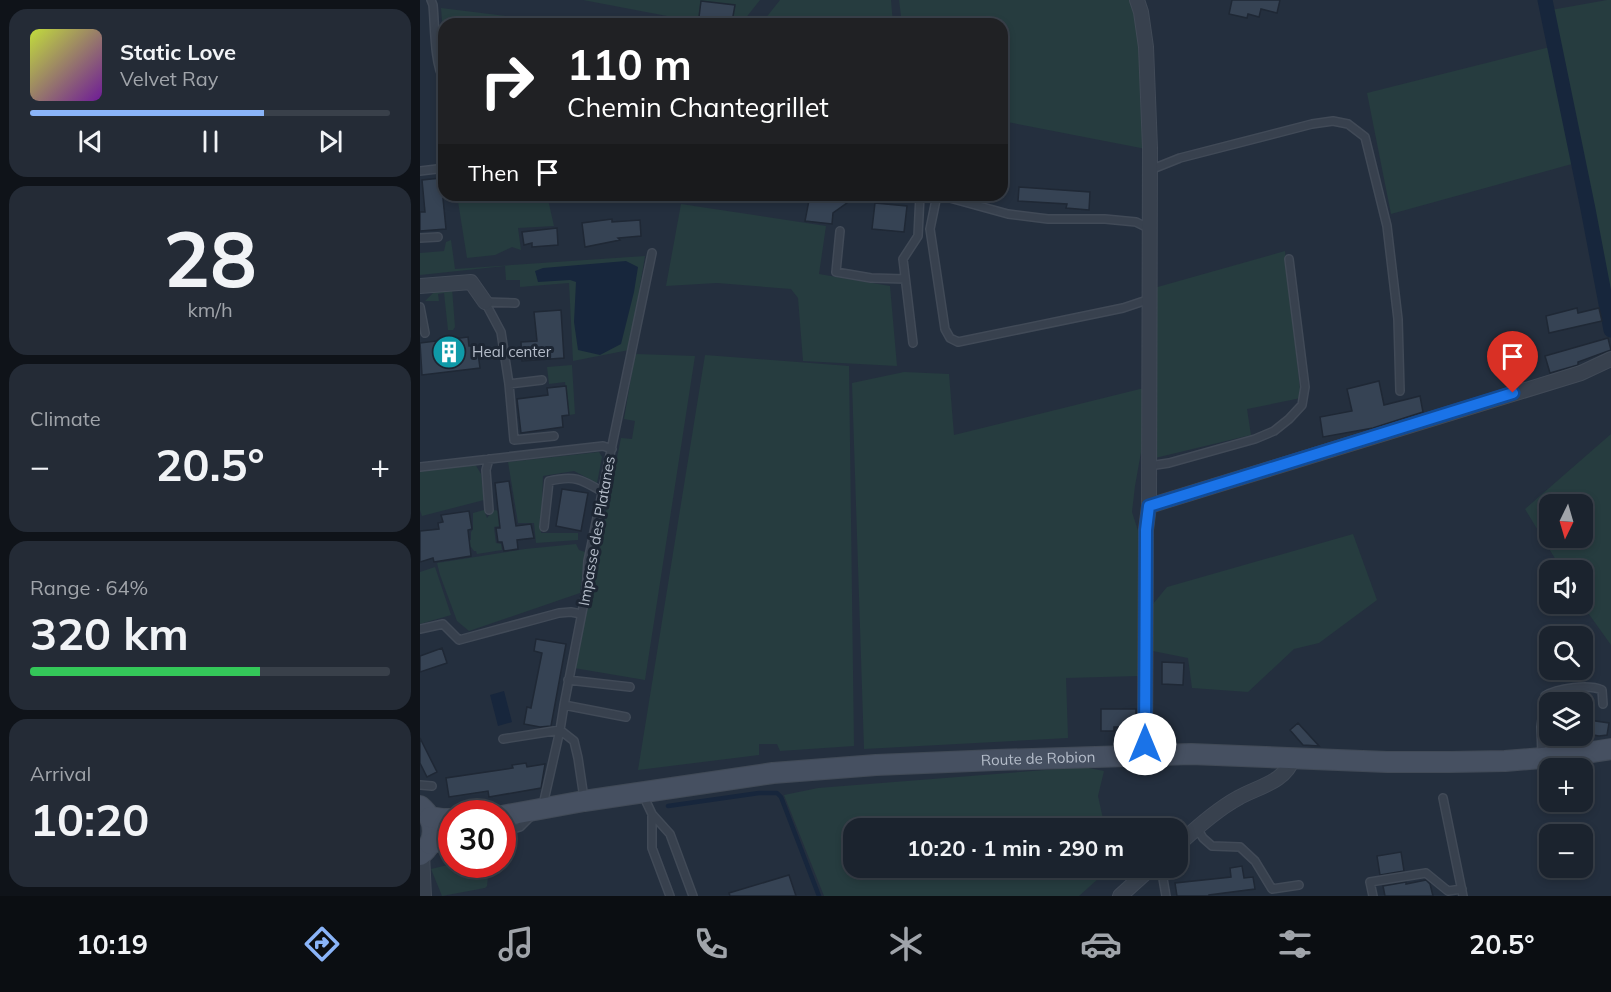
<!DOCTYPE html>
<html lang="en">
<head>
<meta charset="utf-8">
<style>
  :root { --surface:#1b232e; --page:#242b36; --text:#f1f3f6; --muted:#a0a4aa; --line:#39404a; --accent:#8ab4f8 }
  body { margin:0; font-family:Mulish,sans-serif; background:var(--page); color:var(--text); height:100vh; display:flex; flex-direction:column; font-size:22px; white-space:nowrap }
  * { box-sizing:border-box; margin:0 }
  p { font-size:20px; color:var(--muted) }
  .icon { flex:none; width:33px; height:33px; fill:none; stroke:currentColor; stroke-width:2; stroke-linecap:round; stroke-linejoin:round }
  .map { position:relative; flex:1; overflow:hidden }
  .sheet { display:flex; flex-direction:column; gap:9px; padding:9px; background:#0f1319; width:420px }
  .sheet>* { flex:none }
  .guide { position:absolute; left:18px; top:18px; width:570px; height:183px; border-radius:18px; box-shadow:0 3px 9px #0003,0 0 0 2px var(--line); background:#202124; color:#fff; overflow:hidden }
  .needle { width:39px; rotate:185deg }
  .tools { position:absolute; left:1119px; top:494px; display:grid; gap:12px }
  .tools a { display:grid; place-items:center; width:54px; height:54px; border-radius:12px; background:var(--surface); box-shadow:0 3px 9px #0003,0 0 0 2px var(--line); font-size:30px }
  .speed { position:absolute; left:18px; top:800px; display:flex; gap:12px; font-size:30px; font-weight:700; text-align:center }
  .speed>* { display:grid; place-content:center; width:78px; height:78px; border-radius:50%; background:var(--surface); box-shadow:0 3px 9px #0003,0 0 0 2px var(--line); line-height:1 }
  .speed .limit { border:9px solid #d22; background:#fff; color:#111 }
  .pin { position:absolute; display:grid; place-items:center; width:51px; height:51px; color:#fff; margin:-62px -26px; border-radius:50% 50% 50% 0; rotate:-45deg; box-shadow:0 0 6px #0007 }
  .pin .icon { rotate:45deg }
  .me { position:absolute; width:66px; margin:-33px; rotate:0deg; stroke-linejoin:round; filter:drop-shadow(0 0 4px #0008) }
  .turn { display:flex; align-items:center; gap:21px; height:126px; padding:0 30px; font-size:27px }
  .turn .icon { width:78px; height:78px; stroke-width:2.5 }
  .turn b { display:block; font-size:42px; line-height:51px }
  .then { display:flex; align-items:center; height:57px; padding:0 30px; background:#0003; gap:12px; font-size:22px }
  .big { font-size:45px; font-weight:700; line-height:1.1 }
  .sheet .widget { flex:1; display:flex; flex-direction:column; justify-content:center; gap:9px; min-width:0; padding:0 21px; border-radius:18px; background:var(--page) }
  .sheet .dial { align-items:center; gap:0 }
  .dial b { font-size:78px; line-height:1 }
  .song { display:flex; align-items:center; gap:18px }
  .cover { width:72px; height:72px; border-radius:9px; background:linear-gradient(135deg,hsl(70 70% 55%),hsl(280 70% 35%)) }
  .played { height:6px; border-radius:3px; background:linear-gradient(90deg,var(--accent) 65%,var(--line) 65%) }
  .keys { display:flex; justify-content:space-around; direction:ltr }
  .heat { display:flex; justify-content:space-between; align-items:center; font-size:33px; direction:ltr }
  .charge { height:9px; border-radius:4px; background:linear-gradient(90deg,#34c759 64%,var(--line) 0) }
  .trip { position:absolute; left:423px; top:818px; width:345px; height:60px; border-radius:18px; background:var(--surface); box-shadow:0 3px 9px #0003,0 0 0 2px var(--line); font-weight:700; line-height:60px; text-align:center }
  .tabs { display:flex; height:96px; justify-content:space-around; align-items:center; background:#0b0e12; color:var(--muted) }
  .tabs .icon { width:42px; height:42px }
  .tabs .current { color:var(--accent) }
  .tabs b { font-size:27px; color:var(--text) }
  main { display:flex; flex:1; min-height:0 }
  .map>svg:first-child { display:block }
</style>
</head>
<body>
<main>
<section class="sheet">
<div class="widget">
<div class="song"><i class="cover"></i><div><b>Static Love</b><p>Velvet Ray</p></div></div>
<div class="played"></div>
<div class="keys"><svg class="icon" aria-label="previous" viewBox="0 0 24 24"><path d="M18 5L8 12l10 7zM5 5v14"/></svg><svg class="icon" aria-label="pause" viewBox="0 0 24 24"><path d="M8 5v14M16 5v14"/></svg><svg class="icon" aria-label="next" viewBox="0 0 24 24"><path d="M6 5l10 7-10 7zM19 5v14"/></svg></div>
</div>
<div class="widget dial"><b>28</b><p>km/h</p></div>
<div class="widget"><p>Climate</p>
<div class="heat"><a>−</a><b class="big">20.5°</b><a>+</a></div>
</div>
<div class="widget"><p>Range · 64%</p><b class="big">320 km</b><div class="charge"></div></div>
<div class="widget"><p>Arrival</p><b class="big">10:20</b></div>
</section>
<div class="map">
<svg width="1191" height="896" viewBox="0 0 1191 896">
  <rect width="100%" height="100%" fill="#242f3e"/>
  <!-- green -->
  <path fill="#263c3f" fill-rule="evenodd" d="M163 0H340L321 24H289Z
    M360 0H471L473 24H341Z
    M479 0H711L720 43 726 149 582 121V24H482Z
    M1187 0H1191V303L1131 10Z
    M21 8 152 24H24V46Z
    M1130 47 1152 164 971 214 947 93Z
    M37 195H127L134 226 98 228 101 250 92 247 75 255 47 258Z
    M261 204 406 226 399 274 470 286 477 366 383 361 378 298 371 289 297 283 246 286Z
    M31 240 35 269 225 256 209 350 153 361 149 283 100 287V280H86L85 266 0 275V253L24 251 26 242Z
    M865 251 881 398 827 409 831 435 735 458 734 288Z
    M32 288 35 327 33 330H28L24 293 18 294 19 301H5L14 292Z
    M215 354 275 356 225 680 154 668 201 438 212 439 215 421 204 419Z
    M285 355 429 366 434 746 360 751 357 744H339V755L218 770Z
    M152 365 155 414 149 415 145 382 129 384 127 367Z
    M484 372 529 374 534 435 724 388 723 441 715 486 712 512 720 537 719 676 646 678 648 738 444 749 432 383Z
    M1191 434V645L1161 603 1162 570H1142L1105 509ZM1130 504H1162V537H1130Z
    M179 452 182 457 177 483 154 471 123 476 121 533H158V540L116 543 114 523H98L88 462Z
    M36 464H55L61 474 64 500 2 516 0 510V471Z
    M64 510 67 518 74 510 84 512 85 525 74 527 76 543 81 544 82 550 57 554 56 551H54L51 547 34 551 33 543 51 540V532L53 529V513Z
    M933 534 957 600 899 643 874 649 828 692 772 688 768 658 733 651V604L747 587Z
    M156 544 159 550 165 552 160 593 49 631 37 621 20 575 17 563 105 549Z
    M15 567 31 615 0 624V572Z
    M664 767 684 771 678 796 685 828H434V867H676L679 878 659 896H404L364 795 398 788Z
    M32 864H70L72 876 68 877 67 886 65 888 22 896 11 869Z"/>
  <!-- water -->
  <path fill="#17263c" d="M206 261 218 267 214 292 201 344 180 355 158 350 154 322 156 282 150 280 118 282 115 271 123 268Z
    M84 691 92 722 78 726 70 695Z"/>
  <g fill="none" stroke-linecap="round" stroke-linejoin="round">
    <!-- stream -->
    <path stroke="#17263c" stroke-width="4.5" d="M248 806 339 793H357L361 797 399 896"/>
    <!-- canal -->
    <path stroke="#17263c" stroke-width="15" d="M1125 0 1168 209 1191 330"/>
  </g>
  <!-- building -->
  <path fill="#364354" stroke="#1f2835" stroke-width="1.5" d="M812 0H860L857 13 841 9 839 17 828 14 827 18 809 14Z
    M281 1 315 5 312 22 279 17Z
    M21 178 26 229 0 231V212H5L2 180Z
    M599 187 670 192 669 210 646 208 647 204 598 201Z
    M390 195H424L418 199 431 200 413 213 412 224 385 221Z
    M455 203 487 206 484 232 452 229Z
    M192 219V222L220 220 221 236 198 238 200 240 165 247 162 223Z
    M137 228 138 245 112 247V243L104 245 102 232Z
    M1157 308 1158 313 1179 308 1182 321 1129 333 1126 316Z
    M141 310 144 358 102 361 101 342 117 341 114 312Z
    M48 337 49 346H57L60 368 2 375 0 343Z
    M1188 338 1191 350 1158 362V365L1130 373 1125 356Z
    M959 381 964 405 1000 396 1003 412 953 428 903 437 900 417 932 411 927 389Z
    M146 386 149 415 142 416 143 427 101 433 97 399 128 395 127 388Z
    M89 481 96 526 111 524 114 538 97 540 98 549 84 551 82 542H78L76 528H80L75 483Z
    M142 489 168 493 161 531 136 526Z
    M49 511 52 529 48 530 51 556 14 562 13 558 0 562V531L19 529 18 523 23 522 21 515Z
    M116 639 146 644 131 726 120 727 104 724 107 707 111 708 122 653 114 651Z
    M22 648 27 663 0 672V656Z
    M742 662 764 663 763 685 742 684Z
    M681 709H716V727H694V731H681Z
    M1162 719 1189 723 1187 735 1179 736 1162 733Z
    M878 723 899 746 883 745 870 730Z
    M0 738 17 772 7 777 0 763Z
    M106 763 107 767 125 764 121 788 69 797 68 791 29 797 26 778 93 768 92 765Z
    M981 852 984 871 960 875 957 856Z
    M822 866 824 878 833 877 835 889 789 895V896H757L755 883 811 877 810 868Z
    M369 875 376 896H310L309 893Z
    M1006 880 1010 884 1013 896H965L963 886 986 882V884Z"/>
  <g fill="none" stroke-linecap="round" stroke-linejoin="round">
    <defs>
      <path id="lane" d="M11 0 13 5C15 25 14 63 24 80
        M730 170 760 158 892 124 913 121 928 124 945 137 967 226 978 319 980 391
        M0 171 17 169
        M517 195 510 229 525 329 530 338 538 342 703 308 730 299
        M519 195 588 214 628 219H685L716 222 730 229
        M420 231 416 272 451 278 485 279
        M0 238 18 237
        M65 302 81 332 89 384 122 380
        M65 302 95 303
        M0 307 5 333
        M493 343 483 259 498 236 500 195
        M89 384 94 440 134 436
        M729 466 749 463 835 439 854 431 869 419 882 405 885 387 869 259
        M0 467 183 446 192 449
        M69 510 66 470 69 459
        M124 527 129 481C155 475 161 479 183 492
        M0 629 23 624 39 640 139 613 151 612 161 614
        M148 680 210 687
        M144 705 206 717
        M83 739 140 730 154 741 158 758 164 798
        M1122 755 1121 727 1125 696C1137 688 1169 684 1182 690L1183 704
        M0 785 12 786
        M223 795 232 814 250 834 273 896
        M1023 798 1043 896
        M123 805 140 730 144 705 166 592 168 561 232 253
        M232 814V848L250 896
        M777 828 783 838 792 846 820 847 835 861 852 889 879 885
        M82 832 100 827 111 816
        M741 867 746 896
        M953 896 950 882 1006 873 1028 891 1042 889"/>
      <path id="street" d="M717 0 721 12 726 47 730 148 729 506
        M0 286 51 282 65 302
        M725 754 726 530 729 506 1161 373 1191 359
        M758 845C775 829 796 810 818 798 837 787 866 782 873 758
        M2 854 4 896
        M700 896 732 867"/>
      <g id="secondary">
        <path d="M0 806C17 820 17 842 0 855"/>
        <path id="s1" d="M82 816 164 801 353 773 456 765 576 760 771 754 967 762H1030L1085 761 1146 756 1191 749"/>
        <path d="M10 817 23 819H32"/>
        <path d="M10 844 32 836"/>
      </g>
    </defs>
    <!-- lane casing -->
    <use href="#lane" stroke="#414a57" stroke-width="10"/>
    <!-- street casing -->
    <use href="#street" stroke="#414a57" stroke-width="16"/>
    <!-- secondary casing -->
    <use href="#secondary" stroke="#414a57" stroke-width="22"/>
    <!-- lane -->
    <use href="#lane" stroke="#38414e" stroke-width="7"/>
    <!-- street -->
    <use href="#street" stroke="#38414e" stroke-width="14"/>
    <!-- secondary -->
    <use href="#secondary" stroke="#465061" stroke-width="20"/>
  </g>
  <g fill="none" stroke-linecap="round" stroke-linejoin="round">
    <defs>
      <path id="route" d="M725 744 726 530 729 506 1093 393"/>
    </defs>
    <!-- route casing -->
    <use href="#route" stroke="#114b97" stroke-width="15"/>
    <!-- route -->
    <use href="#route" stroke="#1a73e8" stroke-width="10"/>
  </g>
  <!-- icons -->
  <defs>
    <symbol id="building-disc" viewBox="-11 -11 22 22"><circle r="9.5" fill="#0f9aa8" stroke="#1d2633"/><path d="M-4-6H4V6H1V3H-1V6H-4ZM-2.5-4.3h1.7v1.8h-1.7ZM.8-4.3h1.7v1.8H.8ZM-2.5-1h1.7V.8h-1.7ZM.8-1h1.7V.8H.8Z" fill="#fff"/></symbol>
  </defs>
  <g fill-rule="evenodd">
    <use href="#building-disc" x="10" y="333" width="38" height="38"/>
  </g>
  <g text-anchor="middle" stroke-width="6" stroke-linejoin="round" paint-order="stroke">
    <!-- poi labels -->
    <g font-size="15" fill="#b4bcc9" stroke="#1d2633" text-anchor="start">
      <text x="52" y="357">Heal center</text>
    </g>
    <!-- street labels -->
    <g font-size="15" fill="#b4bcc9" stroke="#1d2633">
      <text transform="translate(177 531) rotate(-80)" y="5">Impasse des Platanes</text>
      <text dy="5" stroke="none"><textPath href="#s1" startOffset="540">Route de Robion</textPath></text>
    </g>
  </g>
</svg>
<div class="tools">
<a><svg class="needle" viewBox="-14 -14 28 28"><path d="M0-13l5 13h-10z" fill="#e53935"/><path d="M0 13l5-13h-10z" fill="#a0a4aa"/></svg></a>
<a><svg class="icon" aria-label="sound" viewBox="0 0 24 24"><path d="M4 9h4l5-4v14l-5-4H4zM17 9q2 3 0 6"/></svg></a>
<a><svg class="icon" aria-label="search" viewBox="0 0 24 24"><circle cx="10" cy="10" r="6"/><path d="M15 15l6 6"/></svg></a>
<a><svg class="icon" aria-label="layers" viewBox="0 0 24 24"><path d="M12 4l9 5-9 5-9-5zM3 14l9 5 9-5"/></svg></a>
<a>+</a>
<a>−</a>
</div>
<div class="speed"><div class="limit">30</div></div>
<div class="pin" style="left:1093px;top:393px;background:#d93025"><svg class="icon" aria-label="arrive" viewBox="0 0 24 24"><path d="M6 21V4h12l-3 4 3 4H6"/></svg></div>
<svg class="me" style="left:725px;top:744px" viewBox="-20 -20 40 40"><circle r="19" fill="#fff"/><path d="M0-13L10 11 0 6-10 11z" fill="#1a73e8"/></svg>
<div class="trip">10:20 · 1 min · 290 m</div>
<div class="guide">
<div class="turn"><svg class="icon" aria-label="right" viewBox="0 0 24 24"><path d="M7 20v-9h11M14 6l5 5-5 5"/></svg><div><b>110 m</b>Chemin Chantegrillet</div></div>
<div class="then">Then<svg class="icon" aria-label="arrive" viewBox="0 0 24 24"><path d="M6 21V4h12l-3 4 3 4H6"/></svg></div>
</div>
</div>
</main>
<nav class="tabs">
<b>10:19</b>
<svg class="icon current" aria-label="directions" viewBox="0 0 24 24"><path d="M12 3l9 9-9 9-9-9zM9 14v-3h6M13 9l2 2-2 2"/></svg>
<svg class="icon" aria-label="music" viewBox="0 0 24 24"><path d="M9 18V5l10-2v13"/><circle cx="6" cy="18" r="3"/><circle cx="16" cy="16" r="3"/></svg>
<svg class="icon" aria-label="phone" viewBox="0 0 24 24"><path d="M5 4h4l2 5-3 2q2 4 5 5l2-3 5 2v4C11 20 4 13 5 4z"/></svg>
<svg class="icon" aria-label="climate" viewBox="0 0 24 24"><path d="M12 3v18M4 7l16 10M4 17L20 7"/></svg>
<svg class="icon" aria-label="car" viewBox="0 0 24 24"><path d="M5 17H2v-5l4-1 3-4h7l3 4 3 1v5h-3M9 17h6M6 11h13"/><circle cx="7" cy="17" r="2"/><circle cx="17" cy="17" r="2"/></svg>
<svg class="icon" aria-label="filters" viewBox="0 0 24 24"><path d="M4 7h16M4 17h16"/><circle cx="9" cy="7" r="2"/><circle cx="15" cy="17" r="2"/></svg>
<b>20.5°</b>
</nav>
</body>
</html>
